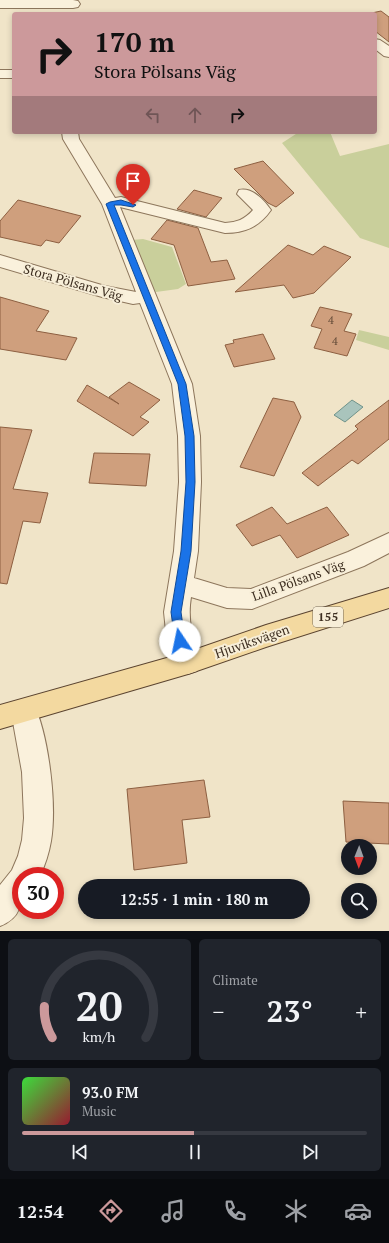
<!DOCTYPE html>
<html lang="en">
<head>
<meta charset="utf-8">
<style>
  :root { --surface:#171b24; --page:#20242c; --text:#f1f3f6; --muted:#9ea1a6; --line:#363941; --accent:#cc999b }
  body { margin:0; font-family:"PT Serif",serif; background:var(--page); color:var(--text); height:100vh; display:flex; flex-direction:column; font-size:15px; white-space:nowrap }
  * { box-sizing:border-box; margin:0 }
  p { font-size:13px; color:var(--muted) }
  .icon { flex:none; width:22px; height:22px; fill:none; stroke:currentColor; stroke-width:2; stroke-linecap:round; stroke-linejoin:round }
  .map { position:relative; height:931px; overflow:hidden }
  .sheet { display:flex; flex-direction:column; gap:8px; padding:8px; background:#0d0f14; flex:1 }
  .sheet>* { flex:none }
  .top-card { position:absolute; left:12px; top:12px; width:365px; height:122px; border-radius:4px; box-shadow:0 2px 6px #0003; background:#cc999b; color:#111; overflow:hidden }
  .needle { width:26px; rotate:181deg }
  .controls { position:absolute; left:341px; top:839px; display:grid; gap:8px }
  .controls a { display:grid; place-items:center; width:36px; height:36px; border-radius:50%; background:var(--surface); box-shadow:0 2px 6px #0003; font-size:20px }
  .speed { position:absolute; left:12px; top:867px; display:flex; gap:8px; font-size:20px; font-weight:700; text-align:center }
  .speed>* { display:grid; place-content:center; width:52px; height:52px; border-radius:50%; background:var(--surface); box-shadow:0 2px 6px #0003; line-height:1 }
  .speed .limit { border:6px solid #d22; background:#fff; color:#111 }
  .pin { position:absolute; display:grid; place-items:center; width:34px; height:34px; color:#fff; margin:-41px -17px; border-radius:50% 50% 50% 0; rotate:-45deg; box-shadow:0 0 4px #0007 }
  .pin .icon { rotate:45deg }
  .me { position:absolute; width:44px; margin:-22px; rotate:349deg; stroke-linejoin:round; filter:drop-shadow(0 0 3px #0008) }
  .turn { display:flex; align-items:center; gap:14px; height:84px; padding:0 16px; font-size:18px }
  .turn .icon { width:52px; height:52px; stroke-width:2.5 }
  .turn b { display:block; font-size:28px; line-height:34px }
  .lanes { display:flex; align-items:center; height:38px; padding:0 16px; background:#0003; justify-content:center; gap:20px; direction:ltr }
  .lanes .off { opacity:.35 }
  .big { font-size:30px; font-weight:600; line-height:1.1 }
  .sheet .tile { flex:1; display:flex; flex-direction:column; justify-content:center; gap:6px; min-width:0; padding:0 14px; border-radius:6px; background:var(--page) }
  .sheet .dial { align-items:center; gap:0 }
  .dial svg { height:104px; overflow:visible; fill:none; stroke:var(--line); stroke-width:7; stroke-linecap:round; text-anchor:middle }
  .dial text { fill:var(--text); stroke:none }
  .song { display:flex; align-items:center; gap:12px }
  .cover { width:48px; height:48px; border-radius:6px; background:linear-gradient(135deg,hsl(120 70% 55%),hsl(350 70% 35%)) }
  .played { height:4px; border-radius:2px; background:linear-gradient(90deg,var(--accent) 50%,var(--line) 50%) }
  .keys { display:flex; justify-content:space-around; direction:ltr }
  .heat { display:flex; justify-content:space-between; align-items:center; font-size:22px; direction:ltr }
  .sheet .tiles { flex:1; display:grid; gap:8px; grid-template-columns:1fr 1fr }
  .tile:last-child { grid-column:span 2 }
  .trip { position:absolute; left:78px; top:879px; width:232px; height:40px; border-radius:20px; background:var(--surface); box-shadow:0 2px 6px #0003; font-weight:600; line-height:40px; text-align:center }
  .menu { display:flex; height:64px; justify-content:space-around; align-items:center; background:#090b0e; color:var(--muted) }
  .menu .icon { width:28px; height:28px }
  .menu .current { color:var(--accent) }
  .menu b { font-size:18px; color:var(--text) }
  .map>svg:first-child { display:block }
</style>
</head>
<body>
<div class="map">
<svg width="389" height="931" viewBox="0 0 389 931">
  <rect width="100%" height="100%" fill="#f0e4c8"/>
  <!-- green -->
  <path fill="#c9cf9b" d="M299 132H330L340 156 389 144V248L360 238 282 143Z
    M143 239 172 247 186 284 178 289 156 292 154 291 132 240Z
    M359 330 389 337V350L356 340Z"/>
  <!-- water -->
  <path fill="#a9c4bc" stroke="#6f938a" d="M352 400 363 407 345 422 334 415Z"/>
  <!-- building -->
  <path fill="#cf9f7d" stroke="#8d5f41" d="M381 11 389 17V42L375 31V14H367Z
    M263 161 294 193 276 207 268 203 234 169Z
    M194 190 222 198 206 217 177 209Z
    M18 200 81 216 59 243 46 240 41 246 0 237V221Z
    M167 220 198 228 211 262 227 260 235 279 188 286 174 245 151 239Z
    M288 245 313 255 324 246 351 257 314 293 293 298 284 285 235 292Z
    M0 297 49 311 36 331 77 338 66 360 0 349Z
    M320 307 352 314 344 331 356 334 347 356 314 348 322 329 311 326Z
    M263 334 275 359 234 367 225 345 234 343 233 340Z
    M129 382 160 400 140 417 149 422 133 436 77 401 87 385 119 404 109 397Z
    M273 398 294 402 301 417 274 476 240 467Z
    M389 400V439L358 464 352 460 318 486 302 473 358 429 355 426Z
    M0 427 32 430 13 489 48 493 40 523 23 521 7 584 0 583Z
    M94 453 150 454 146 486 89 483Z
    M272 507 287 524 327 507 349 535 297 558 280 535 252 546 236 525Z
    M204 780 210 817 182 820 187 863 134 870 127 789Z
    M343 801 389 803V844L346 842Z"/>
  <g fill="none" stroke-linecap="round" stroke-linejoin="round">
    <defs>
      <path id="minor" d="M0 0H73L78 1 80 4 78 7 73 8H0Z
        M375 39 380 40 389 46V57L384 56 375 49Z
        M0 70H14V78H0Z
        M62 132H78L79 139 115 198 121 197 225 223C237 222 244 220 253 210L237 194 239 190C252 187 264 200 271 210 259 227 245 233 225 233L120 207 192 384 200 436 201 482 198 551 194 578 227 588 251 589 348 552 389 533V553L364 566 252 609 227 608 191 597C187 621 193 641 201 663L197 671 188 674 179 671 167 641 164 612 174 551 179 482 178 436 172 384 140 303 133 304 102 297 0 267V255L105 286 136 292 102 204 63 139Z
        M24 699 33 702C49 736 57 805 51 841 49 853 45 865 40 876H21C21 899 25 916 0 926V885L12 870 18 856 22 840 24 818 22 772 11 711 15 702Z"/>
      <path id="major" d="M389 588V608L266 647 188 674 0 729V705L188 652 266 625Z"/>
    </defs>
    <!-- minor casing -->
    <use href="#minor" stroke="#8d765c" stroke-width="2"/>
    <!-- major casing -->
    <use href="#major" stroke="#5b4430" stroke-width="2"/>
    <!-- minor -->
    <use href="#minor" fill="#faf1dc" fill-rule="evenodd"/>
    <!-- major -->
    <use href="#major" fill="#f3d9a0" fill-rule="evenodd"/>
  </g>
  <!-- route -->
  <path fill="#1a73e8" stroke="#114b97" d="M121 200 136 205 133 207 121 205H114L186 384 194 436 195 482 191 551 181 612 185 641 184 644 180 646 176 644 175 641 171 612 181 551 186 482 185 436 178 384 106 204 110 202Z"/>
  <g text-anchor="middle" stroke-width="4" stroke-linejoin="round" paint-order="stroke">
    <!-- number labels -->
    <g font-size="11" fill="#624a37">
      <text x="331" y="324">4</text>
      <text x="335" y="345">4</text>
    </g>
    <!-- shield labels -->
    <rect fill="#f7eed8" stroke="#756857" stroke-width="1" x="313" y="607" width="30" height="20" rx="3"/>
    <g font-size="12" font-weight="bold" fill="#3d2e20">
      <text x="328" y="621">155</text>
    </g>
    <!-- street labels -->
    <g font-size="13" fill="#3d2e20" stroke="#f7eed8">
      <text transform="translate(73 282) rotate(16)" y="5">Stora Pölsans Väg</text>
      <text transform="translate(298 580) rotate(-20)" y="5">Lilla Pölsans Väg</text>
      <text transform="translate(252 641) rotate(-19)" y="5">Hjuviksvägen</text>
    </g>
  </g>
</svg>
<div class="controls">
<a><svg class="needle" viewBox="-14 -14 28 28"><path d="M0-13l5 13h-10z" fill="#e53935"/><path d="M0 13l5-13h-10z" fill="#9ea1a6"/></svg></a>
<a><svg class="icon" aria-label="search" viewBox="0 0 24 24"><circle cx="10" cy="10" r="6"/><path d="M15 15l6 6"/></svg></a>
</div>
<div class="speed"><div class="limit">30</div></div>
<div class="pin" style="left:133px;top:205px;background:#d93025"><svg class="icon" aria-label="arrive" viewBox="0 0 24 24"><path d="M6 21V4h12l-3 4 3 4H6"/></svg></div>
<svg class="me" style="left:180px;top:641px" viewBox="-20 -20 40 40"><circle r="19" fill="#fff"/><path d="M0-13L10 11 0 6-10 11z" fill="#1a73e8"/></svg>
<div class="trip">12:55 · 1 min · 180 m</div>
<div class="top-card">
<div class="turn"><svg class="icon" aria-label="right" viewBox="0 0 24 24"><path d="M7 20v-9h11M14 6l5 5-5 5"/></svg><div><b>170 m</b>Stora Pölsans Väg</div></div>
<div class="lanes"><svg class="icon off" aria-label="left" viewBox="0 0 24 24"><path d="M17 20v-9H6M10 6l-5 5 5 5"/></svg><svg class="icon off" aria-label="ahead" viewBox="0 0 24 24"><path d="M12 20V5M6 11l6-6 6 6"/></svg><svg class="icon" aria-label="right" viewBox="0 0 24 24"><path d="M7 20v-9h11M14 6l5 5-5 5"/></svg></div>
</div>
</div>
<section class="sheet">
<div class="tiles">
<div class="tile dial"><svg viewBox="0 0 100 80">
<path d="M14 69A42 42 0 1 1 86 69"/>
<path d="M14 69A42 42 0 0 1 8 45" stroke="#cc999b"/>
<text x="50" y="56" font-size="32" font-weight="700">20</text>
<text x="50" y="72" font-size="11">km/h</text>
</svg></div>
<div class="tile"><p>Climate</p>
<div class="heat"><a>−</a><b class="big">23°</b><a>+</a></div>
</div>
<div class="tile">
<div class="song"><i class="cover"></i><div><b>93.0 FM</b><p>Music</p></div></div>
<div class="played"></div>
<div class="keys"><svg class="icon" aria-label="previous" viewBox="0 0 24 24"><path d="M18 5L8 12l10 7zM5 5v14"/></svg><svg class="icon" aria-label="pause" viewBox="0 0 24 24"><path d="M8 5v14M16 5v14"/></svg><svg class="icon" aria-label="next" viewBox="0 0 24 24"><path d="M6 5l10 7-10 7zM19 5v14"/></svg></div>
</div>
</div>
</section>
<nav class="menu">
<b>12:54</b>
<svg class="icon current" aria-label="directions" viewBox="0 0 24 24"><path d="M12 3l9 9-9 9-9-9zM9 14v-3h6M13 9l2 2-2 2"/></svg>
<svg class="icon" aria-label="music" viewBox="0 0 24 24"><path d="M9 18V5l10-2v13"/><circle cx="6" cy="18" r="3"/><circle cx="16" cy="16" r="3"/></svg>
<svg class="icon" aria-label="phone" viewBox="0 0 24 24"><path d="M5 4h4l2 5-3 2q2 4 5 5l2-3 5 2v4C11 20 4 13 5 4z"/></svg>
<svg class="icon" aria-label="climate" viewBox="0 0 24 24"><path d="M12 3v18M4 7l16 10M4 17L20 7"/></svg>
<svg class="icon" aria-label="car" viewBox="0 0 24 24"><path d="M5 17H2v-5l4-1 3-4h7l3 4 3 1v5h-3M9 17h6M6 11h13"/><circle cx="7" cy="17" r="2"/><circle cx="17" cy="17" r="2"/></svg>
</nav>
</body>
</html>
